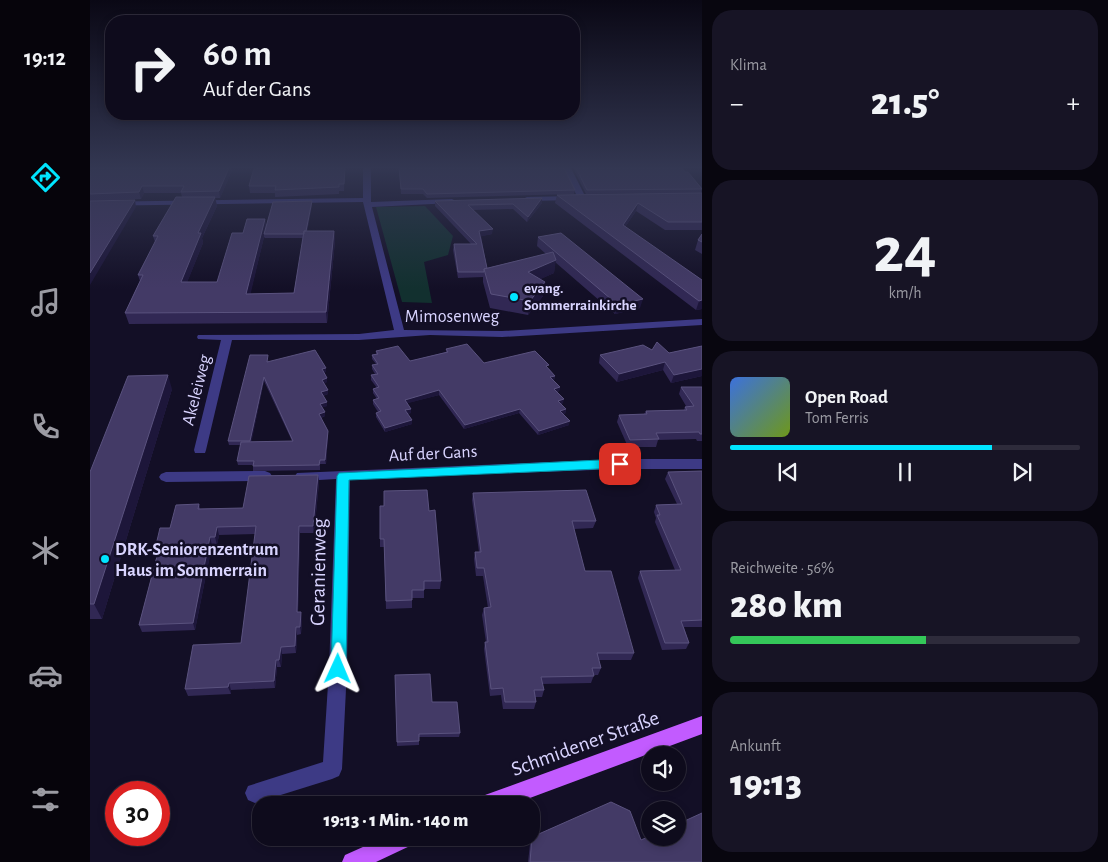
<!DOCTYPE html>
<html lang="de">
<head>
<meta charset="utf-8">
<style>
  :root { --surface:#0e0b1c; --page:#171425; --text:#f1f3f6; --muted:#9b9ba3; --line:#2e2b3b; --accent:#00e5ff }
  body { margin:0; font-family:"Alegreya Sans",sans-serif; background:var(--page); color:var(--text); height:100vh; display:flex; flex-direction:column; font-size:19px; white-space:nowrap }
  * { box-sizing:border-box; margin:0 }
  p { font-size:16px; color:var(--muted) }
  .icon { flex:none; width:28px; height:28px; fill:none; stroke:currentColor; stroke-width:2; stroke-linecap:round; stroke-linejoin:round }
  .map { position:relative; flex:1; overflow:hidden }
  .sheet { display:flex; flex-direction:column; gap:10px; padding:10px; background:#08060f; width:406px }
  .sheet>* { flex:none }
  .banner { position:absolute; left:15px; top:15px; width:475px; height:105px; border-radius:20px; box-shadow:0 2px 8px #0003,0 0 0 1px var(--line); background:#0e0b1c; color:var(--text); overflow:hidden }
  .fabs { position:absolute; left:551px; top:746px; display:grid; gap:10px }
  .fabs a { display:grid; place-items:center; width:45px; height:45px; border-radius:50%; background:var(--surface); box-shadow:0 2px 8px #0003,0 0 0 1px var(--line); font-size:25px }
  .speed { position:absolute; left:15px; top:781px; display:flex; gap:10px; font-size:25px; font-weight:700; text-align:center }
  .speed>* { display:grid; place-content:center; width:65px; height:65px; border-radius:50%; background:var(--surface); box-shadow:0 2px 8px #0003,0 0 0 1px var(--line); line-height:1 }
  .speed .limit { border:8px solid #d22; background:#fff; color:#111 }
  .pin { position:absolute; display:grid; place-items:center; width:42px; height:42px; color:#fff; margin:-21px; border-radius:10px; box-shadow:0 2px 8px #0006 }
  .me { position:absolute; width:55px; margin:-28px; rotate:1deg; stroke-linejoin:round; filter:drop-shadow(0 0 4px #0008) }
  .turn { display:flex; align-items:center; gap:18px; height:105px; padding:0 15px; font-size:22px }
  .turn .icon { width:65px; height:65px; stroke-width:2.5 }
  .turn b { display:block; font-size:35px; line-height:42px }
  .big { font-size:38px; font-weight:800; line-height:1.1 }
  .sheet .widget { flex:1; display:flex; flex-direction:column; justify-content:center; gap:8px; min-width:0; padding:0 18px; border-radius:20px; background:var(--page) }
  .sheet .dial { align-items:center; gap:0 }
  .dial b { font-size:65px; line-height:1 }
  .song { display:flex; align-items:center; gap:15px }
  .cover { width:60px; height:60px; border-radius:8px; background:linear-gradient(135deg,hsl(220 70% 55%),hsl(80 70% 35%)) }
  .played { height:5px; border-radius:2px; background:linear-gradient(90deg,var(--accent) 75%,var(--line) 75%) }
  .keys { display:flex; justify-content:space-around; direction:ltr }
  .heat { display:flex; justify-content:space-between; align-items:center; font-size:28px; direction:ltr }
  .charge { height:8px; border-radius:4px; background:linear-gradient(90deg,#34c759 56%,var(--line) 0) }
  .trip { position:absolute; left:162px; top:796px; width:288px; height:50px; border-radius:20px; background:var(--surface); box-shadow:0 2px 8px #0003,0 0 0 1px var(--line); font-weight:800; line-height:50px; text-align:center }
  main { display:flex; flex:1; min-height:0 }
  .dock { display:flex; flex-direction:column; width:90px; justify-content:space-around; align-items:center; background:#06040b; color:var(--muted) }
  .dock .icon { width:35px; height:35px }
  .dock .selected { color:var(--accent) }
  .dock b { font-size:22px; color:var(--text) }
  .map>svg:first-child { display:block }
</style>
</head>
<body>
<main>
<nav class="dock">
<b>19:12</b>
<svg class="icon selected" aria-label="directions" viewBox="0 0 24 24"><path d="M12 3l9 9-9 9-9-9zM9 14v-3h6M13 9l2 2-2 2"/></svg>
<svg class="icon" aria-label="music" viewBox="0 0 24 24"><path d="M9 18V5l10-2v13"/><circle cx="6" cy="18" r="3"/><circle cx="16" cy="16" r="3"/></svg>
<svg class="icon" aria-label="phone" viewBox="0 0 24 24"><path d="M5 4h4l2 5-3 2q2 4 5 5l2-3 5 2v4C11 20 4 13 5 4z"/></svg>
<svg class="icon" aria-label="climate" viewBox="0 0 24 24"><path d="M12 3v18M4 7l16 10M4 17L20 7"/></svg>
<svg class="icon" aria-label="car" viewBox="0 0 24 24"><path d="M5 17H2v-5l4-1 3-4h7l3 4 3 1v5h-3M9 17h6M6 11h13"/><circle cx="7" cy="17" r="2"/><circle cx="17" cy="17" r="2"/></svg>
<svg class="icon" aria-label="filters" viewBox="0 0 24 24"><path d="M4 7h16M4 17h16"/><circle cx="9" cy="7" r="2"/><circle cx="15" cy="17" r="2"/></svg>
</nav>
<div class="map">
<svg width="612" height="862" viewBox="0 0 612 862">
  <rect width="100%" height="100%" fill="#130f26"/>
  <!-- green -->
  <path fill="#12302f" d="M335 206 363 236 358 255 334 262 342 303 312 302 286 207Z"/>
  <g fill="none" stroke-linecap="round" stroke-linejoin="round">
    <!-- minor -->
    <path fill="#3d3a85" fill-rule="evenodd" d="M273 168H281V202L362 199 366 201 362 203 282 207 314 330 412 331 612 319V325L412 337 340 335 269 340H142L116 450 115 453H105L104 450 131 340 108 339 107 337 108 335 269 334 304 330 273 202 0 206V202L273 198Z
      M473 168H481L496 198 495 200 488 198Z
      M482 196 486 198 485 200 437 201 433 199 437 197Z
      M530 459H612V469H530L260 479 257 669 252 769 249 776 242 779 165 803 158 800 155 793 158 786 233 762 239 669 246 479 212 481 207 479 205 476 207 473Z
      M175 471 180 473 182 476 180 479 175 481 76 482 71 480 69 477 71 474 76 472Z"/>
    <!-- major -->
    <path fill="#c25bff" fill-rule="evenodd" d="M612 716V734L421 805H385L388 798 395 795Z
      M293 838H325L322 845 286 862H252L255 855Z"/>
  </g>
  <!-- wall -->
  <path fill="#312854" fill-rule="evenodd" d="M0 168H143L130 198H125L127 206 112 238 113 243 97 282H127L153 233 175 219 176 227 222 201V205L217 231H244L245 241 237 323 39 324 35 313 50 281 48 275 65 242 63 236 92 197 91 193H54L51 199 0 201ZM174 237 175 238H213L204 293 160 294Z
    M255 168 254 191H249V194L185 197V193H160L159 186Z
    M309 168 485 190 484 194 337 198 333 194H311Z
    M483 168H592L612 188 611 193H612V230H575L546 211 535 227 612 280V309L606 310 465 203 467 195 577 193 496 194Z
    M345 201 452 203 437 222 423 209 383 210 402 234 391 236 397 268 456 254 447 246 448 237 550 308 525 314 465 262 464 273 450 279 453 296 438 315 400 308 393 282V277L368 278 363 250 364 244H381L345 206Z
    M612 234V254L605 250 608 240Z
    M612 346V376L581 383 573 370 527 382 509 363 510 355 562 350 579 353Z
    M356 349 394 363 459 369 465 376 464 380H463L470 387 469 391 467 392 473 403 471 404 476 409 475 414H473L479 425 448 435 429 413 374 429 349 395 317 403 321 413 317 414 322 424 295 432 286 417V413L288 412 283 404V400L287 399 283 393V389L287 388 281 380V375L285 374 282 369V365L286 364 282 359V355L286 354V351L320 361 356 352Z
    M179 359 178 362 236 372H234L237 378V382L234 383 238 390V394L233 396 237 402V406L232 407 235 412V416L231 418 238 431V435L236 464H230V470L163 471V465H148L147 461 151 445H139L138 441ZM174 381 202 441 161 442Z
    M591 387H612V441H607L606 439 568 440 566 447H538L527 422 529 415 554 414 556 411 594 410 595 407 596 406 589 394Z
    M82 389 12 619H0V472Z
    M612 471V627H594L599 643 596 649 572 650 548 578 550 571 585 570 565 522 566 518 564 512 566 505 587 504 575 479 578 472Z
    M228 475 229 483 224 533H210L208 612 212 619 211 634 207 635 206 653 192 654 191 667H187L185 688 141 690V694L98 696 95 689 151 643 165 534 129 535 127 545H122L105 630 52 632 49 625 68 551 66 545 80 528 109 504 110 509 153 508Z
    M383 493 506 521 503 528 484 529 495 571 544 653 541 660H509L511 668 508 675H504L501 683 452 684 454 690 452 697H445L446 702 444 709H413L411 695 400 696 394 649 395 642H396L392 615 394 608H398L393 576H386L384 559 385 552H389L382 500Z
    M339 511 351 581 350 589H334V598H322V608L296 609 294 547H290V521Z
    M305 675 342 702 370 733 369 737H329V745L307 746Z
    M442 837 551 840 612 862H438L440 844Z"/>
  <!-- shaded-wall -->
  <path fill="#1d163a" d="M139 168H143L130 198 129 191Z
    M52 186 54 193 51 199 49 192Z
    M125 197 127 206 112 238 113 243 93 293 91 282 108 233Z
    M452 198V203L437 222 438 217Z
    M45 200 46 207 0 285V273Z
    M222 201V205L216 238V234Z
    M548 203 546 211 531 233 533 225Z
    M175 219 176 229 174 234V237L158 305 156 294Z
    M403 229 402 234 389 237V231Z
    M244 231 245 241 237 323 236 312Z
    M466 260 464 273 436 286 438 272Z
    M455 282 453 296 438 315 440 301Z
    M553 299 550 308 525 314 528 305Z
    M612 300V309L606 310 609 301Z
    M575 362 573 370 527 382 529 374Z
    M236 368V372L232 373V369Z
    M612 369V376L581 383 584 375Z
    M78 375 82 389 12 619 4 604Z
    M465 376 464 380 459 381 460 377Z
    M174 377V381L161 445 160 441Z
    M237 378V382L232 384V380Z
    M470 387 469 391 464 393V389Z
    M238 390V394L232 396 231 392Z
    M349 390V395L315 404V400Z
    M474 399 473 403 467 405 468 401Z
    M237 402V406L230 408V404Z
    M321 409V413L315 414V410Z
    M430 409 429 413 374 429 375 425Z
    M476 409 475 414 470 415V411Z
    M235 412V416L229 418V414Z
    M322 420V424L295 432V428Z
    M480 421 479 425 448 435 449 431Z
    M238 431V435L236 464 235 460Z
    M228 475 229 483 224 533 223 526Z
    M209 526 210 533 208 619 207 612Z
    M127 527 129 535 127 545 125 537Z
    M120 537 122 545 105 630 103 623Z
    M211 612 212 619 211 634 210 627Z
    M206 627 207 635 206 653 205 646Z
    M191 647 192 654 191 667 189 660Z
    M186 660 187 667 185 688 184 681Z
    M139 683 141 690V694L138 687Z"/>
  <!-- building -->
  <path fill="#433a66" stroke="#5a527e" d="M0 168H139L129 191 91 192 94 186H52L49 192 0 194Z
    M164 168H255L254 184H249V187L185 190 186 186H159Z
    M309 168H474L485 190 337 194 333 189H311Z
    M486 168H592L595 172H598L612 189 497 190Z
    M612 193V222H578L548 203 533 225 612 280V300L609 301 467 195Z
    M86 197H125L108 233H111L91 282H127L142 233H153L157 219H175L156 294 204 293 214 231H244L236 312 35 313 53 275H48L68 236H63Z
    M452 198 438 217 423 204 378 205 403 229 389 231 397 268 394 269V272H368L364 244H387L345 201Z
    M45 200 0 273V201Z
    M222 201 216 231H214V234H174L183 202Z
    M471 233 553 299 528 305 448 237Z
    M612 234V242L608 240Z
    M463 252 466 260 438 272 455 282 440 301 401 294 394 269Z
    M567 342 579 353 612 346V369L584 375 575 362 529 374 510 355 553 345 562 350Z
    M377 344 394 363 445 351 459 365 456 366 465 376 460 377 470 387 464 389 474 399 468 401 476 409 470 411 480 421 449 431 430 409 375 425 349 390 315 400 321 409 315 410 322 420 295 428 286 413 291 411 283 400 289 398 283 389 289 387 281 375 288 374 282 365 288 364 282 355 288 354 286 351 308 346 320 361 358 352 356 349Z
    M225 350 236 368 232 369 237 378 232 380 238 390 231 392 237 402 230 404 235 412 229 414 238 431 235 460H230L229 465 163 466 164 461H147L151 442 203 441 174 377 160 441H138L160 355H178L177 362Z
    M78 375 4 604H0V472L38 376Z
    M591 387H612V434H610L609 432 566 433 569 439 540 440 529 415 557 414 556 411 597 410 595 407 604 406Z
    M612 471V620L591 621 599 643H575L550 571 591 570 567 515H570L566 505 592 504 578 472Z
    M228 475 223 526H209L207 612H211L210 627H206L205 646 191 647 189 660H186L184 681 139 683 138 687 95 689 103 645 151 643 166 526 127 527 125 537H120L103 623 49 625 70 545H66L70 528H80L86 505 109 504 108 509 153 508 159 476Z
    M337 490 339 511 345 510 351 581H334V590H322V600L296 601 294 539H290V506H294V491Z
    M496 490 506 521H482L495 571H521L544 653H507L511 668H502L504 676 451 677 454 690H444L446 702H415L413 688 401 689 395 642H398L394 608 401 607 394 568H387L385 552H391L383 493Z
    M340 674 342 702H367L370 733 329 734V741L307 742 305 675Z
    M521 802 540 811 551 840 560 836V838H588V824L612 813V862H440L442 837Z"/>
  <!-- sky -->
  <linearGradient id="sky" x2="0" y2="1"><stop stop-color="#0a0815"/><stop offset="0.58" stop-color="#333752"/><stop offset="1" stop-color="#333752" stop-opacity="0"/></linearGradient>
  <rect width="612" height="289" fill="url(#sky)"/>
  <!-- route -->
  <path fill="#00e5ff" stroke="#0095a6" d="M530 459 536 464 530 468 259 480 256 669 254 674 248 676 243 674 241 669 247 476 249 473Z"/>
  <!-- markers -->
  <g fill="#00e5ff" stroke="#130f26" stroke-width="2">
    <circle cx="424" cy="297" r="5"/>
    <circle cx="15" cy="559" r="5"/>
  </g>
  <g text-anchor="middle" stroke-width="5" stroke-linejoin="round" paint-order="stroke">
    <!-- far-poi labels -->
    <g font-size="15" font-weight="bold" fill="#d9d4ff" stroke="#130f26" text-anchor="start">
      <text x="434" y="293">evang.<tspan x="434" dy="17">Sommerrainkirche</tspan></text>
    </g>
    <!-- street labels -->
    <g font-size="18" fill="#d9d4ff" stroke="#130f26">
      <text x="362" y="322">Mimosenweg</text>
      <text transform="translate(106 390) rotate(-76)" y="6">Akeleiweg</text>
      <text transform="translate(343 453) rotate(-3)" y="6">Auf der Gans</text>
    </g>
    <!-- poi labels -->
    <g font-size="18" font-weight="bold" fill="#d9d4ff" stroke="#130f26" text-anchor="start">
      <text x="25" y="555">DRK-Seniorenzentrum<tspan x="25" dy="21">Haus im Sommerrain</tspan></text>
    </g>
    <!-- near-street labels -->
    <g font-size="21" fill="#d9d4ff" stroke="#130f26">
      <text transform="translate(228 572) rotate(-89)" y="7">Geranienweg</text>
      <text transform="translate(495 743) rotate(-20)" y="7">Schmidener Straße</text>
    </g>
  </g>
</svg>
<div class="fabs">
<a><svg class="icon" aria-label="sound" viewBox="0 0 24 24"><path d="M4 9h4l5-4v14l-5-4H4zM17 9q2 3 0 6"/></svg></a>
<a><svg class="icon" aria-label="layers" viewBox="0 0 24 24"><path d="M12 4l9 5-9 5-9-5zM3 14l9 5 9-5"/></svg></a>
</div>
<div class="speed"><div class="limit">30</div></div>
<div class="pin" style="left:530px;top:464px;background:#d93025"><svg class="icon" aria-label="arrive" viewBox="0 0 24 24"><path d="M6 21V4h12l-3 4 3 4H6"/></svg></div>
<svg class="me" style="left:248px;top:669px" viewBox="-20 -20 40 40"><path d="M0-17L14 15 0 8-14 15z" fill="#00e5ff" stroke="#fff" stroke-width="4"/></svg>
<div class="trip">19:13 · 1 Min. · 140 m</div>
<div class="banner">
<div class="turn"><svg class="icon" aria-label="right" viewBox="0 0 24 24"><path d="M7 20v-9h11M14 6l5 5-5 5"/></svg><div><b>60 m</b>Auf der Gans</div></div>
</div>
</div>
<section class="sheet">
<div class="widget"><p>Klima</p>
<div class="heat"><a>−</a><b class="big">21.5°</b><a>+</a></div>
</div>
<div class="widget dial"><b>24</b><p>km/h</p></div>
<div class="widget">
<div class="song"><i class="cover"></i><div><b>Open Road</b><p>Tom Ferris</p></div></div>
<div class="played"></div>
<div class="keys"><svg class="icon" aria-label="previous" viewBox="0 0 24 24"><path d="M18 5L8 12l10 7zM5 5v14"/></svg><svg class="icon" aria-label="pause" viewBox="0 0 24 24"><path d="M8 5v14M16 5v14"/></svg><svg class="icon" aria-label="next" viewBox="0 0 24 24"><path d="M6 5l10 7-10 7zM19 5v14"/></svg></div>
</div>
<div class="widget"><p>Reichweite · 56%</p><b class="big">280 km</b><div class="charge"></div></div>
<div class="widget"><p>Ankunft</p><b class="big">19:13</b></div>
</section>
</main>
</body>
</html>
